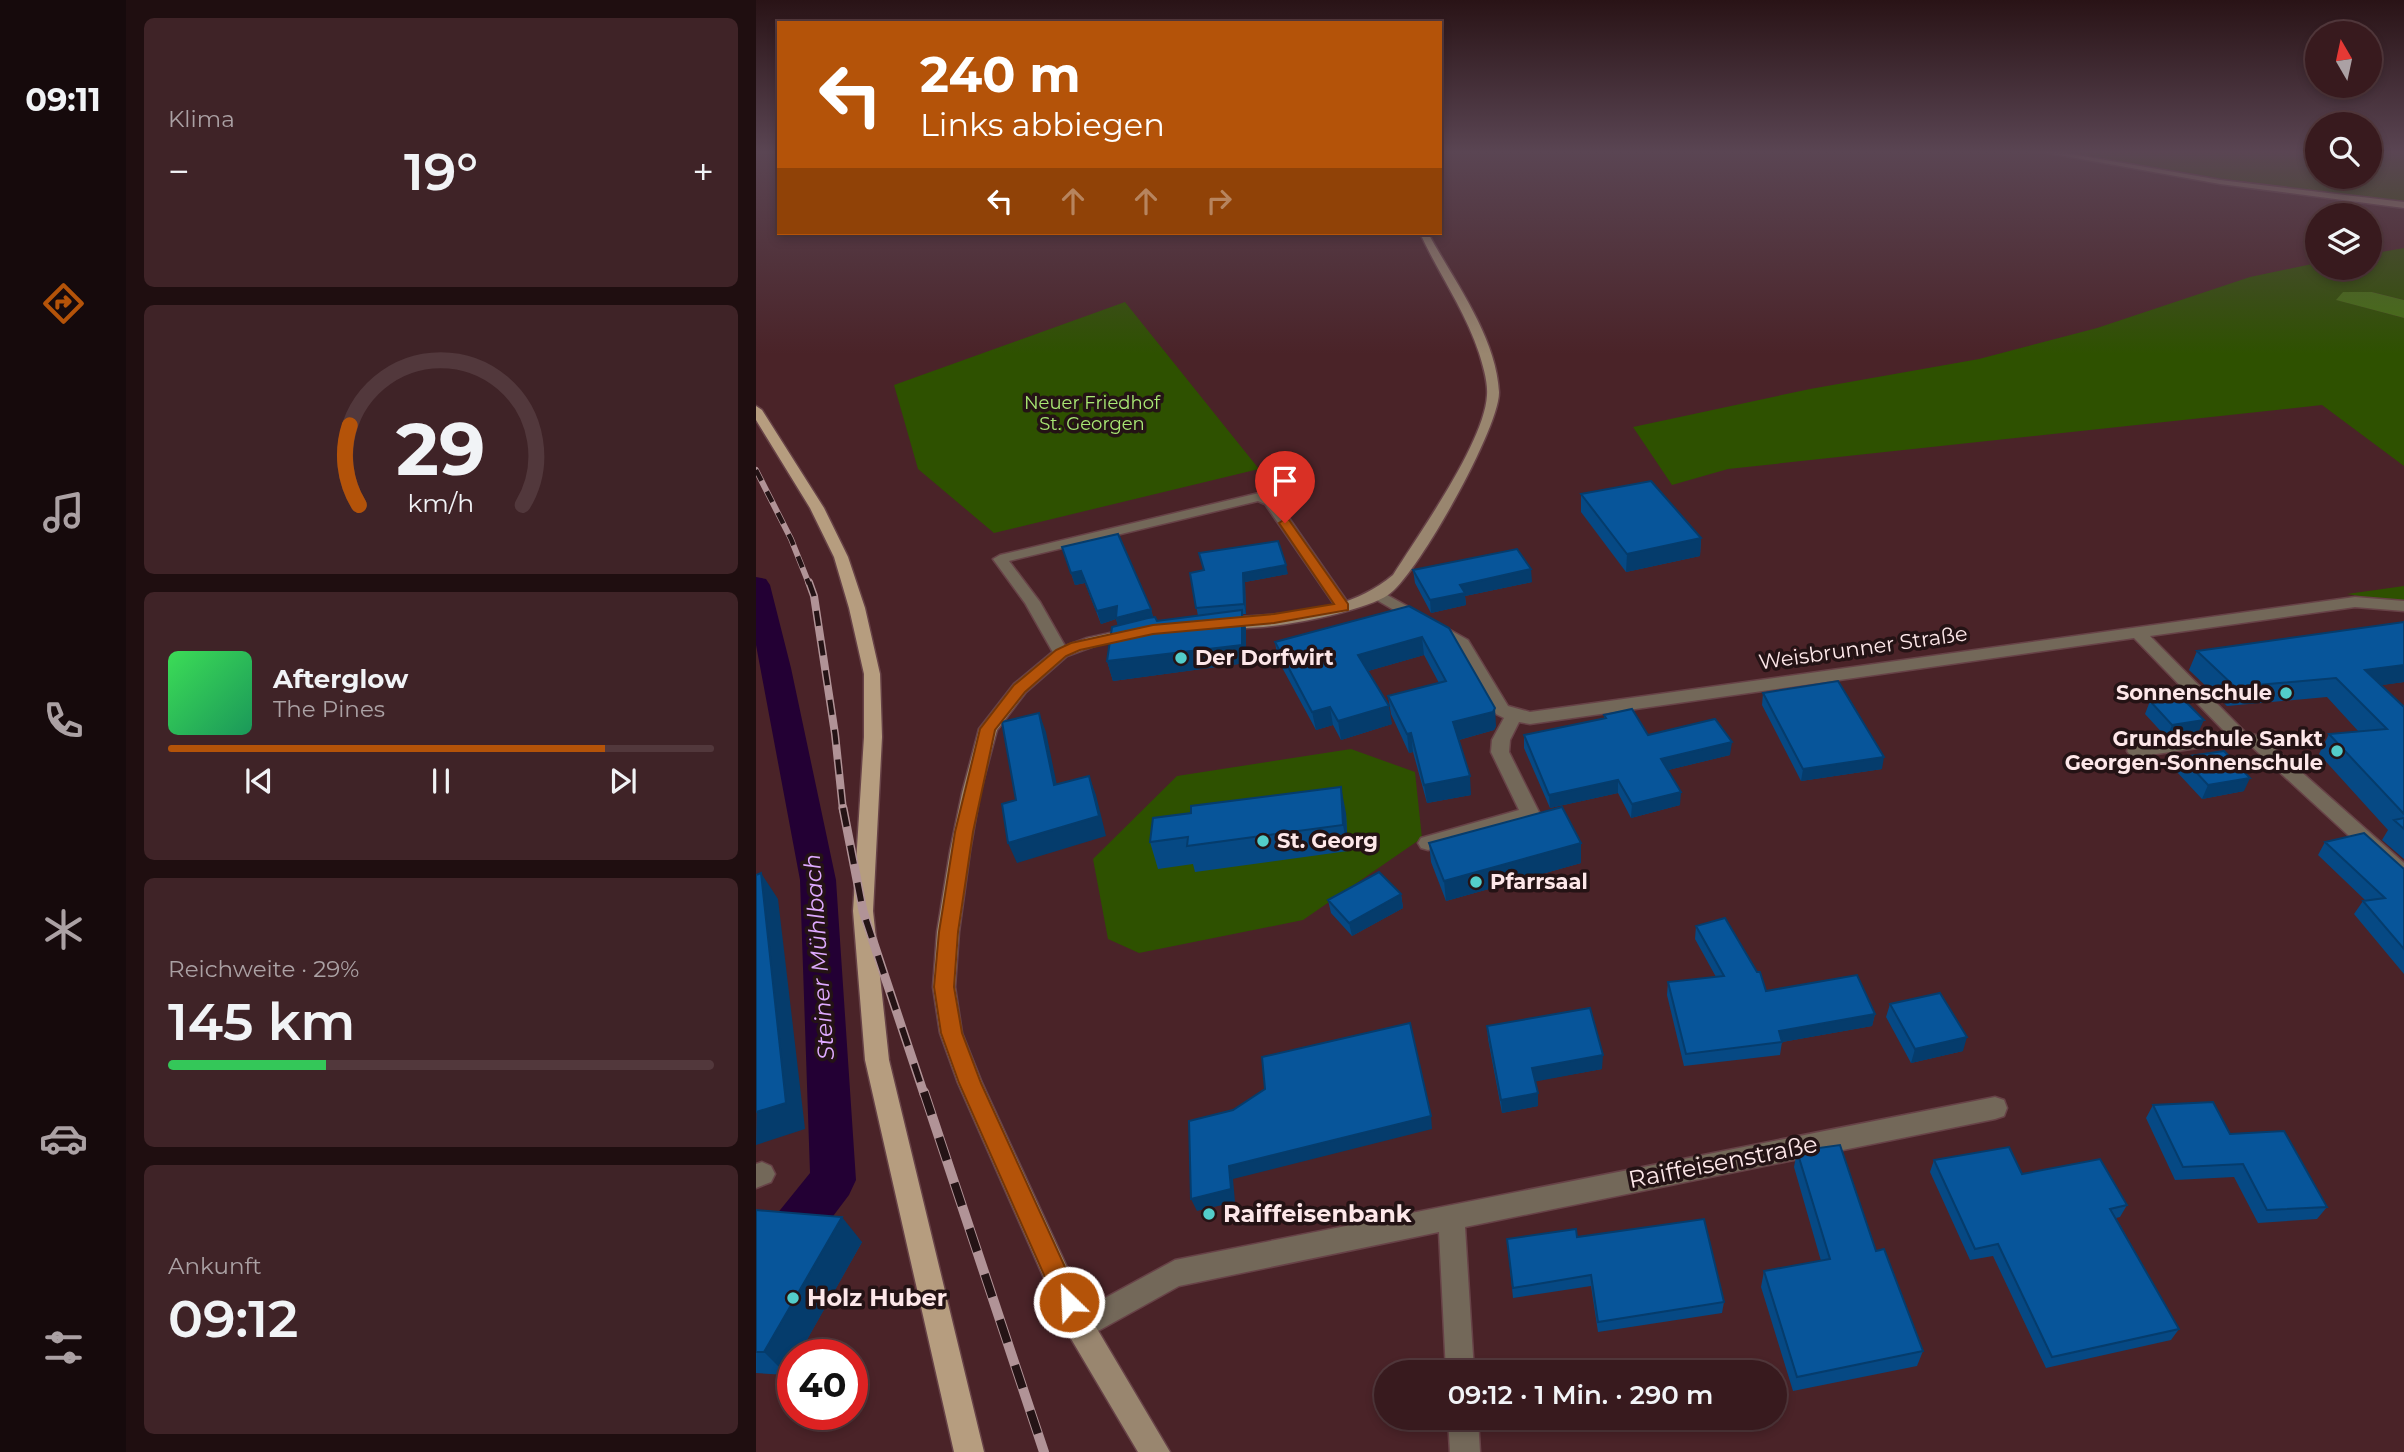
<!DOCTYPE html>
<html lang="de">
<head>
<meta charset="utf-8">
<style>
  :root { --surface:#381a1e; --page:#3f2327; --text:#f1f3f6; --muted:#aba1a4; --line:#52383c; --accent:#b45309 }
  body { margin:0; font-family:Montserrat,sans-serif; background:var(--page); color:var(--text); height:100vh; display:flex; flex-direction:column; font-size:26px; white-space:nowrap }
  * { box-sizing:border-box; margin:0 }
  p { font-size:23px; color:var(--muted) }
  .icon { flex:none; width:38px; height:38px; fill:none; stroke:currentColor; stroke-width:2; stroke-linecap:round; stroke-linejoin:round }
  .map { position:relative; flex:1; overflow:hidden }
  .details { display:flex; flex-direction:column; gap:18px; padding:18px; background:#1f0e10; width:630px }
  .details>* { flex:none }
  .guide { position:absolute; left:21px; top:21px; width:665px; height:214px; border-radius:0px; box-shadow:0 4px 10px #0003,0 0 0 2px var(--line); background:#b45309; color:#fff; overflow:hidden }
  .needle { width:46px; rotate:351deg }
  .buttons { position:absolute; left:1549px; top:21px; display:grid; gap:14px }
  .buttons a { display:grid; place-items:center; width:77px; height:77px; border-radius:50%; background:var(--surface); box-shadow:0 4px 10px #0003,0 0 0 2px var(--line); font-size:35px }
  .speed { position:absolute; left:21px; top:1339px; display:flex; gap:14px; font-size:35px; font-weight:700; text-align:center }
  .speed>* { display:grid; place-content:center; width:91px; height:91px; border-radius:50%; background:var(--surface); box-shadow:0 4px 10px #0003,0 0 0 2px var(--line); line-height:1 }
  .speed .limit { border:10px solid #d22; background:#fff; color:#111 }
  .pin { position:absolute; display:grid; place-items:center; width:60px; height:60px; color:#fff; margin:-72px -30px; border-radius:50% 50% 50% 0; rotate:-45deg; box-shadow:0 0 7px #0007 }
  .pin .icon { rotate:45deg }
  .me { position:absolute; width:77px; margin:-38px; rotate:336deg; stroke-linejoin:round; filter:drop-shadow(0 0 5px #0008) }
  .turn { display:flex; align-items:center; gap:24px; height:147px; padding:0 28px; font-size:32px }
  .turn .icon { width:91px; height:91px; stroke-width:2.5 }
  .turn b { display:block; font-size:49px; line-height:60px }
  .lanes { display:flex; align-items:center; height:66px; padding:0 28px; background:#0003; justify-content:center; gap:35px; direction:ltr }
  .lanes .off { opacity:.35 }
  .big { font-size:52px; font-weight:600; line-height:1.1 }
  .details .tile { flex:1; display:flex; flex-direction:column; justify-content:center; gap:10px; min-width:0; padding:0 24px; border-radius:10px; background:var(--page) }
  .details .dial { align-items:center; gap:0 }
  .dial svg { height:182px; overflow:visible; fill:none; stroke:var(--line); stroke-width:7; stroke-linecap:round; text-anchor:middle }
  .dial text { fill:var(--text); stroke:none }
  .song { display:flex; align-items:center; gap:21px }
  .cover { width:84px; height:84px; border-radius:10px; background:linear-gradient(135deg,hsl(130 70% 55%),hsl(150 70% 35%)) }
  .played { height:7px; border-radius:4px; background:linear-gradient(90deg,var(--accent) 80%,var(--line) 80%) }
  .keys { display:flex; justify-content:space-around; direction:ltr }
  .heat { display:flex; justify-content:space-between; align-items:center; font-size:38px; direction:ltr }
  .charge { height:10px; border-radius:5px; background:linear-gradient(90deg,#34c759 29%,var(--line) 0) }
  .trip { position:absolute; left:618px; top:1360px; width:413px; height:70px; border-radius:35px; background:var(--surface); box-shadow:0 4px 10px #0003,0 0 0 2px var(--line); font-weight:600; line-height:70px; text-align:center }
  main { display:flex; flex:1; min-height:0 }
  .tab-bar { display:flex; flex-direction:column; width:126px; justify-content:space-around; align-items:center; background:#160a0c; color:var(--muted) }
  .tab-bar .icon { width:49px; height:49px }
  .tab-bar .selected { color:var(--accent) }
  .tab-bar b { font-size:32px; color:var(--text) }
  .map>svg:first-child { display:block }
</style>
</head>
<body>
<main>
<nav class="tab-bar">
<b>09:11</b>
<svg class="icon selected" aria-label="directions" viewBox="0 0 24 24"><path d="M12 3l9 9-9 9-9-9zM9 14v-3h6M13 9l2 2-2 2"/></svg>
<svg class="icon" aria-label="music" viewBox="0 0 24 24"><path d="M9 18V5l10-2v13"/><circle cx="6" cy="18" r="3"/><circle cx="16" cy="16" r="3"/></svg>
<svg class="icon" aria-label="phone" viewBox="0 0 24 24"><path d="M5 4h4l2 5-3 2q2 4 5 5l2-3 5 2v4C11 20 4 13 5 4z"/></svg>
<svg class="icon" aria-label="climate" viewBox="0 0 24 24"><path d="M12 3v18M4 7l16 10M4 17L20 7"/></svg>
<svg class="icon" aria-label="car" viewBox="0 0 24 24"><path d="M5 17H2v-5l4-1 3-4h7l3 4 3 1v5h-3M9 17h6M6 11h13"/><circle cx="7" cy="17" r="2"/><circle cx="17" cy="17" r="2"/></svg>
<svg class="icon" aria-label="filters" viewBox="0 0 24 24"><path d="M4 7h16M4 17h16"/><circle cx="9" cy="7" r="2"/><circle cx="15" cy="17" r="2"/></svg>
</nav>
<section class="details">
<div class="tile"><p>Klima</p>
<div class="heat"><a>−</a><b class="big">19°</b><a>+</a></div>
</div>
<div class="tile dial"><svg viewBox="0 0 100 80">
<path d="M14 69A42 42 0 1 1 86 69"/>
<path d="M14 69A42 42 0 0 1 10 34" stroke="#b45309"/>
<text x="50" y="56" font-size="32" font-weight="700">29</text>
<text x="50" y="72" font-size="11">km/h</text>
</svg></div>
<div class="tile">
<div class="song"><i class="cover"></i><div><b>Afterglow</b><p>The Pines</p></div></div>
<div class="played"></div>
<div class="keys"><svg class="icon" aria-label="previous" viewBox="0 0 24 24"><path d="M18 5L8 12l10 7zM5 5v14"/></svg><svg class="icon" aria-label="pause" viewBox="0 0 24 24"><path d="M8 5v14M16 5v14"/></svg><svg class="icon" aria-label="next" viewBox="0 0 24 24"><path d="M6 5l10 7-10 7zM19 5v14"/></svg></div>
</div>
<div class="tile"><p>Reichweite · 29%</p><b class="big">145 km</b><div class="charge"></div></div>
<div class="tile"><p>Ankunft</p><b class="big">09:12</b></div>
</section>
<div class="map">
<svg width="1648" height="1452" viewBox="0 0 1648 1452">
  <rect width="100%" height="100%" fill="#4a2328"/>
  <!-- green -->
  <path fill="#2e5100" d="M1303 151H1561V177H1614V151H1648V202L1462 178Z
    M1648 248V300L1616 292 1581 300 1648 318V466L1566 405 972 469 916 485 877 427 1054 389 1223 359 1341 328 1494 277 1561 263V268H1614V254Z
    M369 302 503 469 238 533 162 469 138 385Z
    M1648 586V603L1591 594Z
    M595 749 659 772 666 838 547 920 383 953 352 939 337 859 421 776Z"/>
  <!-- forest -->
  <path fill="#447110" d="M1587 292H1616L1648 300V318L1580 300Z"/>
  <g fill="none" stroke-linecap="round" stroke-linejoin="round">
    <!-- canal -->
    <path fill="#230034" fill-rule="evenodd" d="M0 577 10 579 14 585 35 668 80 880 100 1180 93 1195 50 1252 33 1259 16 1252 9 1236 16 1220 54 1173 44 880 0 645Z"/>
    <defs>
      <path id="street" d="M503 493 519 498 595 607 592 610H582L509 504 502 501 253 561 284 602 313 653 305 658 299 656 269 603 237 559 244 555Z
        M624 591 712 640 752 706 774 712 1599 597 1648 601V611L1599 607 1394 636 1489 732 1506 737 1648 863V882L1641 880 1494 745 1483 742 1380 757 1374 755 1371 751 1374 747 1380 745 1469 732 1378 638 774 724 763 722 754 740 753 752 784 814 781 819 672 850 665 848 662 843 665 838 763 810 735 752 736 740 748 718 740 714 700 646 619 599 616 596Z
        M1239 1097 1248 1100 1251 1108 1248 1116 1239 1119 709 1227 718 1372H690L683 1232 423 1286 324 1341 314 1337 310 1327 314 1317 419 1260Z
        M6 1162 15 1166 19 1174 15 1182 0 1188V1164Z
        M692 1418H722L724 1452H694Z"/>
      <path id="secondary" d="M1281 151H1298L1464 180 1648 202V208L1464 184Z
        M664 233H672C698 281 740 336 743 392 744 427 661 576 632 595 603 614 495 635 461 626L459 623 461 620 467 618C526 614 590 615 637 575 663 534 729 441 731 395 732 382 727 366 723 353 709 310 682 273 664 233Z
        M377 628 385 633 383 636 341 645 311 656 270 692 241 730 224 793 214 851 203 932 199 987 206 1033 226 1083 334 1317 414 1452H382L314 1337 202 1083 184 1033 177 987 181 932 194 851 206 793 223 729 258 684 299 650 331 638Z"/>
      <path id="primary" d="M0 406 6 410 68 508 92 557 109 608 124 674 126 737 117 911 133 1060 228 1452H198L109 1060 97 911 108 737V674L93 608 78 557 54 508 0 420Z"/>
    </defs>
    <!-- street casing -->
    <use href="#street" stroke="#674247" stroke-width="3"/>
    <!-- secondary casing -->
    <use href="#secondary" stroke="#674247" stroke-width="3"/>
    <!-- primary casing -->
    <use href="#primary" stroke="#674247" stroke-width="3"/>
    <!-- street -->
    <use href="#street" fill="#736859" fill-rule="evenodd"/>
    <!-- secondary -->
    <use href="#secondary" fill="#99866f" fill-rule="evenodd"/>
    <!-- primary -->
    <use href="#primary" fill="#b69d7f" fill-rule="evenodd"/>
    <defs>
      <path id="rail-far3" d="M0 470 35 539 53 584"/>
      <path id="rail-far2" d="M53 582 58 596 79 734 87 810"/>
      <path id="rail-far1" d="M87 808 107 911 168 1094"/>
      <path id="rail" d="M168 1092 288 1452"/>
    </defs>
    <!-- rail-far3 casing -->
    <use href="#rail-far3" stroke="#b19397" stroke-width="6"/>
    <!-- rail-far2 casing -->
    <use href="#rail-far2" stroke="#b19397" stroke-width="8"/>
    <!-- rail-far1 casing -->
    <use href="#rail-far1" stroke="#b19397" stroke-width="9"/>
    <!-- rail casing -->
    <use href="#rail" stroke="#b19397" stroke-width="10"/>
    <!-- rail-far3 -->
    <use href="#rail-far3" stroke="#241315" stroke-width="4.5" stroke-dasharray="12" stroke-linecap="butt"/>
    <!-- rail-far2 -->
    <use href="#rail-far2" stroke="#241315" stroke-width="5" stroke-dasharray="15" stroke-linecap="butt"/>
    <!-- rail-far1 -->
    <use href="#rail-far1" stroke="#241315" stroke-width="6" stroke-dasharray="19" stroke-linecap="butt"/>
    <!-- rail -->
    <use href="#rail" stroke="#241315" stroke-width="8" stroke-dasharray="24" stroke-linecap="butt"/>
  </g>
  <!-- wall -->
  <path fill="#064984" d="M825 494 945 538 944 556 870 572 825 512Z
    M306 547 395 609 397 617 401 621 442 616 434 573 532 574 489 582 490 614H487L490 629V663L357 681 351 661 362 625 360 619 345 624 329 583 319 585Z
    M657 570 776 582 709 596 710 605 675 613 659 583Z
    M653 606 740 726 738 730 703 740 715 795 671 803 657 752 653 753 635 714 632 696 683 683 668 655 612 671 636 724 585 740 577 725 560 730 522 660 519 642Z
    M1441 651 1648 682 1625 685 1648 707V859L1626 840 1632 830 1563 754 1573 734 1603 732 1571 697 1471 706 1433 670Z
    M1007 693 1126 769 1045 781 1006 705Z
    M1394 701 1442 733 1411 738 1389 714Z
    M848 715 892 735 974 755 912 770 924 805 875 818 862 793 794 808 768 748V735L848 718Z
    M1426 757 1488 791 1446 799 1420 771Z
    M590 813 592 851 439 872 437 864 402 869 394 842Z
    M1569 842 1648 868V974L1598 914 1607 901 1609 900 1562 855Z
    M673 843H825V863L690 901 675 862Z
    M645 894 647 908 596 936 575 913 572 900Z
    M940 926 1010 991 1119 1014 1116 1026 1026 1042 1024 1055 928 1066 911 995 912 982 960 977 939 939Z
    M1134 1004 1207 1051 1155 1063 1130 1017Z
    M731 1026 846 1069 779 1081 782 1106 746 1113 732 1039Z
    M1397 1105 1474 1134 1571 1207 1561 1219 1502 1223 1478 1177 1419 1180 1390 1118Z
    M1041 1151 1120 1251 1167 1351 1161 1366 1037 1391 1005 1287 1008 1271 1065 1261 1038 1167Z
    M1178 1160 1266 1174 1371 1205 1364 1217 1360 1218 1423 1329 1415 1340 1290 1368 1237 1256 1214 1260 1174 1172Z
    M0 1210 106 1242 31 1375 0 1373Z
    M821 1237 968 1302 966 1313 842 1332 835 1286 757 1298 751 1239Z"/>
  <!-- shaded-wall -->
  <path fill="#053c6c" d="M945 538 944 556 870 572 871 554Z
    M530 565 532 574 489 582 490 614 488 604 487 573Z
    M775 569 776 582 709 596 710 605 675 613 674 600 704 585Z
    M325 571 329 583 319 585 315 573Z
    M361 606 395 609 398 621 363 630 360 619 345 624 341 611Z
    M486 610 490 629V663L357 681 351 661Z
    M666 637 668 655 605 673 602 655Z
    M1648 665V682L1599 689 1609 670Z
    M633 706 636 724 585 740 582 721Z
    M574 707 577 725 560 730 556 712Z
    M739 708 740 726 738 730 699 741 697 722Z
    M283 713 290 732 305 805 298 785Z
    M1448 720 1442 733 1411 738 1416 725Z
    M655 733 657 752 653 753 651 734Z
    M976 742 974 755 904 772 905 759Z
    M1128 757 1126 769 1045 781 1047 769Z
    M333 776 340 795 350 836 261 863 252 843Z
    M714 776 715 795 671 803 668 785Z
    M1494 778 1488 791 1446 799 1452 785Z
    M862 780V793L794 808 793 795Z
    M585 787 590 813 592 851 587 825Z
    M925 792 924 805 875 818 876 804Z
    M825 843V863L690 901 688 881Z
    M5 873 22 899 49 1129 0 1145Z
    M645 894 647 908 596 936 593 923Z
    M1119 1014 1116 1026 1020 1043 1023 1031Z
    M1211 1037 1207 1051 1155 1063 1159 1049Z
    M847 1055 846 1069 777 1082 776 1068Z
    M782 1093V1106L746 1113 745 1100Z
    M675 1116 676 1129 477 1179 479 1202 441 1211 435 1199 473 1166Z
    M86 1217 106 1242 43 1354H37V1365L31 1375 8 1352Z"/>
  <!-- building -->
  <path fill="#07559a" stroke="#053c6c" stroke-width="2" d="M895 481 945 538 871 554 825 494Z
    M362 534 395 609 360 618 361 606 341 611 325 571 315 573 306 547Z
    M522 541 530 565 487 573 488 604 440 608 434 573 448 570 443 553Z
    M761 549 775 569 704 585 709 593 674 600 657 570Z
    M653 606 693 628 739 708 737 712 697 722 714 776 668 785 655 733 651 734 632 696 690 681 666 637 602 655 633 706 582 721 574 707 556 712 519 642Z
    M486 610V645L351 661 356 627 392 618 399 617 401 621Z
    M1648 622V665L1609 670 1648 707V814L1573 734 1631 729 1580 678 1479 687 1441 651Z
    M1082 681 1128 757 1047 769 1007 693Z
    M1425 697 1448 720 1416 725 1394 701Z
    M876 709 892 735 959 719 976 742 905 759 925 792 876 804 862 780 793 795 768 735 850 718 848 715Z
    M283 713 298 785 333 776 343 816 252 843 246 804 260 800 246 722Z
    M1468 751 1494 778 1452 785 1426 757Z
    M585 787 587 825 431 846 432 837 394 842 397 818 435 813V806Z
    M806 807 825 843 688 881 673 843Z
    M1648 818V829L1638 820Z
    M1608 833 1648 869V949L1607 901 1629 898 1569 842Z
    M623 872 645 894 593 923 572 900Z
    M5 873 30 1103 0 1112V875Z
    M969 918 1001 972H1004L1010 991 1101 975 1119 1014 1023 1031 1026 1042 930 1054 912 982 968 976 940 926Z
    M1184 993 1211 1037 1159 1049 1134 1004Z
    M834 1008 847 1055 776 1068 782 1093 745 1100 731 1026Z
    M654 1023 675 1116 473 1166 475 1189 435 1199 433 1121 477 1110 509 1089 506 1057Z
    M1457 1102 1474 1134 1528 1131 1571 1207 1511 1210 1487 1164 1427 1167 1397 1105Z
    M1084 1145 1120 1251 1128 1249 1167 1351 1041 1377 1008 1271 1074 1259 1041 1151Z
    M1253 1147 1266 1174 1344 1159 1371 1205 1354 1209 1423 1329 1296 1357 1242 1244 1219 1249 1178 1160Z
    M0 1210 86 1217 8 1352H0Z
    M948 1219 968 1302 842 1322 835 1275 757 1288 751 1239 820 1229 821 1237Z"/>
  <!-- sky -->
  <linearGradient id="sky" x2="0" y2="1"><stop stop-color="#291316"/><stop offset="0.43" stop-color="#5a4553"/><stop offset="1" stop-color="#5a4553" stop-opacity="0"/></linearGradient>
  <rect width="1648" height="354" fill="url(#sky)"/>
  <!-- route -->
  <path fill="#b45309" stroke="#753606" stroke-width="2" d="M529 519 533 520 592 604V610L518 623 397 634 324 650 310 656 269 692 239 730 217 832 202 932 198 987 206 1033 225 1083 325 1302 322 1311 313 1315 304 1311 203 1083 185 1033 178 987 183 932 199 832 224 729 258 685 300 650 315 643 397 625 518 614 578 604 523 523Z"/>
  <!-- markers -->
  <g fill="#53cdca" stroke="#241315" stroke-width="2.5">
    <circle cx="425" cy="658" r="7"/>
    <circle cx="1530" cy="693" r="7"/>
    <circle cx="1581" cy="751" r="7"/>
    <circle cx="507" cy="841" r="7"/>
    <circle cx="720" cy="882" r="7"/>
    <circle cx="453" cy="1214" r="7"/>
    <circle cx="37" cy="1298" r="7"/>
  </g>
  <g text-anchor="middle" stroke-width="7" stroke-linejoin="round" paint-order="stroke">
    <!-- far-park labels -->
    <g font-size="18" fill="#a9e874" stroke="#241315">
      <text x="336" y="409">Neuer Friedhof<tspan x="336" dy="21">St. Georgen</tspan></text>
    </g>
    <!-- street labels -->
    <g font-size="21" fill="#fde7e9" stroke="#241315">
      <text transform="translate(1107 648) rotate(-8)" y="7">Weisbrunner Straße</text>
    </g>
    <!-- poi labels -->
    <g font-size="21" font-weight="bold" fill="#fde7e9" stroke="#241315" text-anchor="start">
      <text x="439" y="665">Der Dorfwirt</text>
      <text x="1516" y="700" text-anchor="end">Sonnenschule</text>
      <text x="1567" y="746" text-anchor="end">Grundschule Sankt<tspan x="1567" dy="24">Georgen-Sonnenschule</tspan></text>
      <text x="521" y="848">St. Georg</text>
      <text x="734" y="889">Pfarrsaal</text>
    </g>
    <!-- water labels -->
    <g font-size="23" font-style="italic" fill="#dfaaff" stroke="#241315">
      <text transform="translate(63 957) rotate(-94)" y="8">Steiner Mühlbach</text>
    </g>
    <!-- near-street labels -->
    <g font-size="24" fill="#fde7e9" stroke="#241315">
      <text transform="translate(967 1162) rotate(-11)" y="8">Raiffeisenstraße</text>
    </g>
    <!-- near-poi labels -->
    <g font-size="24" font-weight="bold" fill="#fde7e9" stroke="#241315" text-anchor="start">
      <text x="467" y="1222">Raiffeisenbank</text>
      <text x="51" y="1306">Holz Huber</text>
    </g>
  </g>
</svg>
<div class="buttons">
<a><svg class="needle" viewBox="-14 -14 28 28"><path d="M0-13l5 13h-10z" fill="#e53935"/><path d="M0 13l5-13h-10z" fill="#aba1a4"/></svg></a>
<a><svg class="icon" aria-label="search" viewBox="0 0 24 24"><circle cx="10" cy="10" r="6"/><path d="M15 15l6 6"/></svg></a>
<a><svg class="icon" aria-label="layers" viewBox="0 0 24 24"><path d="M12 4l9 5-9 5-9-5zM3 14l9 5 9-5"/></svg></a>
</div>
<div class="speed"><div class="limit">40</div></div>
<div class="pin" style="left:529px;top:523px;background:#d93025"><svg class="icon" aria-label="arrive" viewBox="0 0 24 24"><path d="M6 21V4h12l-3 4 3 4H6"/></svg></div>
<svg class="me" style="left:313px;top:1302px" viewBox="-20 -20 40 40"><circle r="17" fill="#b45309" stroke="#fff" stroke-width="3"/><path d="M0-11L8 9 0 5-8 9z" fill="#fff"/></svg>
<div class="trip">09:12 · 1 Min. · 290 m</div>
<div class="guide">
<div class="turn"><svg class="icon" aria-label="left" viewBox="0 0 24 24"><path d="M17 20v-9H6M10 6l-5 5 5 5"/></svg><div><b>240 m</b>Links abbiegen</div></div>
<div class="lanes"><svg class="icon" aria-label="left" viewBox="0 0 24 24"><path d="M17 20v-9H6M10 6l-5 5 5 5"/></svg><svg class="icon off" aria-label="ahead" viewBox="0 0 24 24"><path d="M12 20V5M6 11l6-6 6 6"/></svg><svg class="icon off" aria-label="ahead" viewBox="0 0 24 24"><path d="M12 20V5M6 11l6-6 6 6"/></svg><svg class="icon off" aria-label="right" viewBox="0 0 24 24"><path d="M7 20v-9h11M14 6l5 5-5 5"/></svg></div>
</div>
</div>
</main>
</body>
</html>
